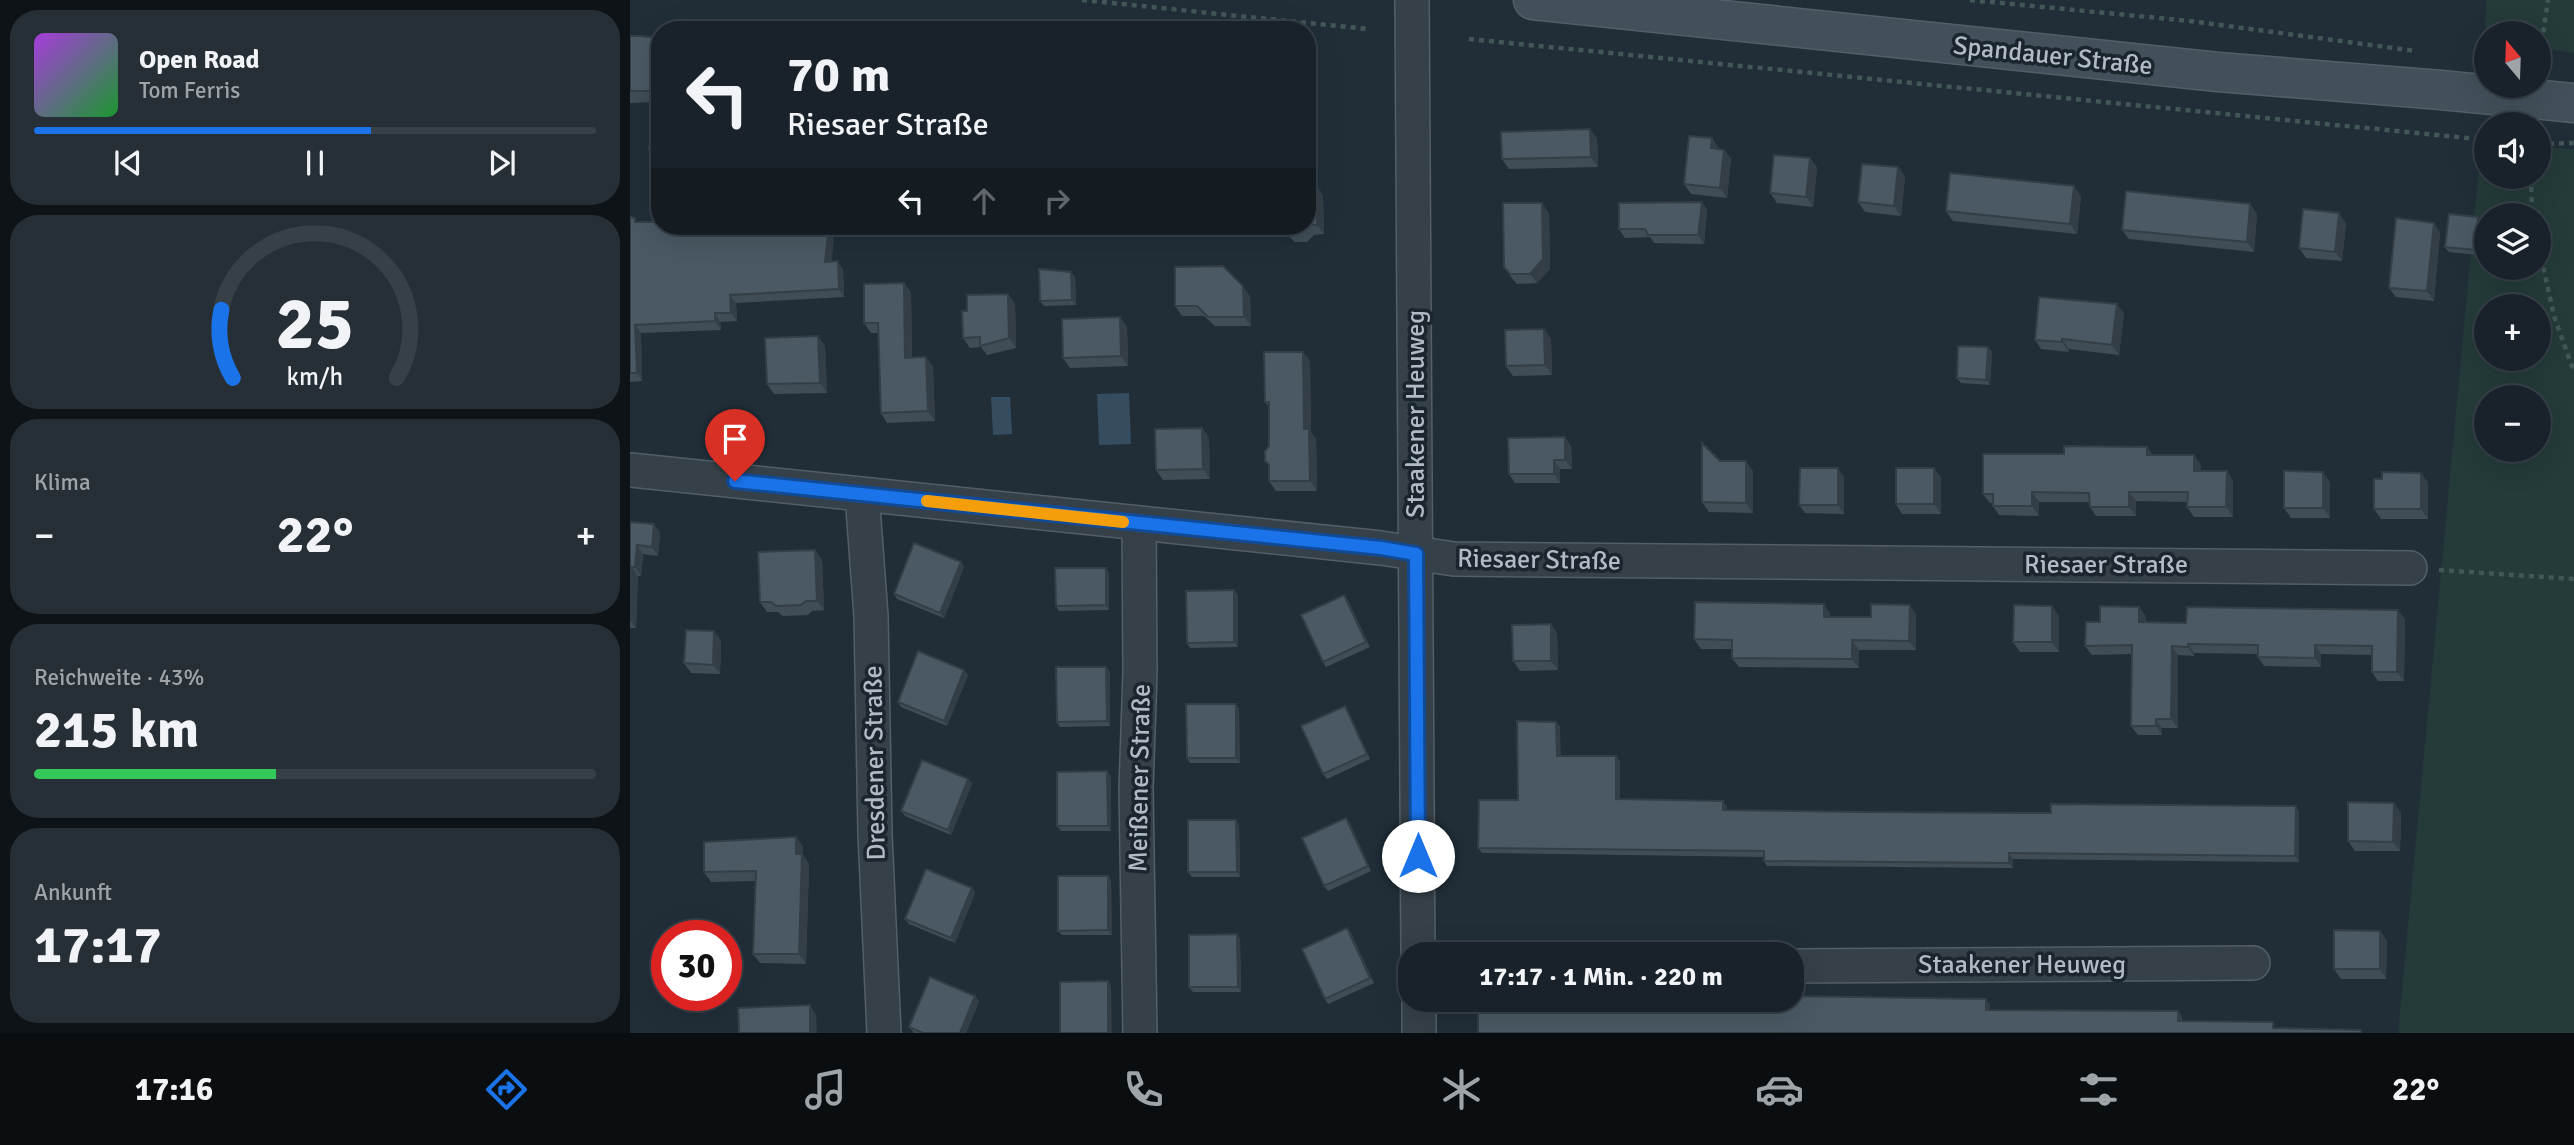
<!DOCTYPE html>
<html lang="de">
<head>
<meta charset="utf-8">
<style>
  :root { --surface:#19222a; --page:#262f36; --text:#f1f3f6; --muted:#9fa4a8; --line:#373f47; --accent:#1a73e8 }
  body { margin:0; font-family:Signika,sans-serif; background:var(--page); color:var(--text); height:100vh; display:flex; flex-direction:column; font-size:26px; white-space:nowrap }
  * { box-sizing:border-box; margin:0 }
  p { font-size:23px; color:var(--muted) }
  .icon { flex:none; width:38px; height:38px; fill:none; stroke:currentColor; stroke-width:2; stroke-linecap:round; stroke-linejoin:round }
  .map { position:relative; flex:1; overflow:hidden }
  .sheet { display:flex; flex-direction:column; gap:10px; padding:10px; background:#0e1317; width:630px }
  .sheet>* { flex:none }
  .top-card { position:absolute; left:21px; top:21px; width:665px; height:214px; border-radius:28px; box-shadow:0 7px 28px #0002,0 0 0 2px var(--line); background:#19222a; color:var(--text); overflow:hidden }
  .needle { width:46px; rotate:341deg }
  .tools { position:absolute; left:1844px; top:21px; display:grid; gap:14px }
  .tools a { display:grid; place-items:center; width:77px; height:77px; border-radius:50%; background:var(--surface); box-shadow:0 7px 28px #0002,0 0 0 2px var(--line); font-size:35px }
  .speed { position:absolute; left:21px; top:920px; display:flex; gap:14px; font-size:35px; font-weight:700; text-align:center }
  .speed>* { display:grid; place-content:center; width:91px; height:91px; border-radius:50%; background:var(--surface); box-shadow:0 7px 28px #0002,0 0 0 2px var(--line); line-height:1 }
  .speed .limit { border:10px solid #d22; background:#fff; color:#111 }
  .pin { position:absolute; display:grid; place-items:center; width:60px; height:60px; color:#fff; margin:-72px -30px; border-radius:50% 50% 50% 0; rotate:-45deg; box-shadow:0 0 7px #0007 }
  .pin .icon { rotate:45deg }
  .me { position:absolute; width:77px; margin:-38px; rotate:0deg; stroke-linejoin:round; filter:drop-shadow(0 0 5px #0008) }
  .turn { display:flex; align-items:center; gap:24px; height:147px; padding:0 21px; font-size:32px }
  .turn .icon { width:91px; height:91px; stroke-width:2.5 }
  .turn b { display:block; font-size:49px; line-height:60px }
  .lanes { display:flex; align-items:center; height:66px; padding:0 21px; background:#0003; justify-content:center; gap:35px; direction:ltr }
  .lanes .off { opacity:.35 }
  .big { font-size:52px; font-weight:800; line-height:1.1 }
  .sheet .widget { flex:1; display:flex; flex-direction:column; justify-content:center; gap:10px; min-width:0; padding:0 24px; border-radius:28px; background:var(--page) }
  .sheet .dial { align-items:center; gap:0 }
  .dial svg { height:182px; overflow:visible; fill:none; stroke:var(--line); stroke-width:7; stroke-linecap:round; text-anchor:middle }
  .dial text { fill:var(--text); stroke:none }
  .song { display:flex; align-items:center; gap:21px }
  .cover { width:84px; height:84px; border-radius:10px; background:linear-gradient(135deg,hsl(280 70% 55%),hsl(130 70% 35%)) }
  .played { height:7px; border-radius:4px; background:linear-gradient(90deg,var(--accent) 60%,var(--line) 60%) }
  .keys { display:flex; justify-content:space-around; direction:ltr }
  .heat { display:flex; justify-content:space-between; align-items:center; font-size:38px; direction:ltr }
  .charge { height:10px; border-radius:5px; background:linear-gradient(90deg,#34c759 43%,var(--line) 0) }
  .trip { position:absolute; left:768px; top:942px; width:406px; height:70px; border-radius:28px; background:var(--surface); box-shadow:0 7px 28px #0002,0 0 0 2px var(--line); font-weight:800; line-height:70px; text-align:center }
  .tab-bar { display:flex; height:112px; justify-content:space-around; align-items:center; background:#0a0e11; color:var(--muted) }
  .tab-bar .icon { width:49px; height:49px }
  .tab-bar .current { color:var(--accent) }
  .tab-bar b { font-size:32px; color:var(--text) }
  main { display:flex; flex:1; min-height:0 }
  .map>svg:first-child { display:block }
</style>
</head>
<body>
<main>
<section class="sheet">
<div class="widget">
<div class="song"><i class="cover"></i><div><b>Open Road</b><p>Tom Ferris</p></div></div>
<div class="played"></div>
<div class="keys"><svg class="icon" aria-label="previous" viewBox="0 0 24 24"><path d="M18 5L8 12l10 7zM5 5v14"/></svg><svg class="icon" aria-label="pause" viewBox="0 0 24 24"><path d="M8 5v14M16 5v14"/></svg><svg class="icon" aria-label="next" viewBox="0 0 24 24"><path d="M6 5l10 7-10 7zM19 5v14"/></svg></div>
</div>
<div class="widget dial"><svg viewBox="0 0 100 80">
<path d="M14 69A42 42 0 1 1 86 69"/>
<path d="M14 69A42 42 0 0 1 9 39" stroke="#1a73e8"/>
<text x="50" y="56" font-size="32" font-weight="700">25</text>
<text x="50" y="72" font-size="11">km/h</text>
</svg></div>
<div class="widget"><p>Klima</p>
<div class="heat"><a>−</a><b class="big">22°</b><a>+</a></div>
</div>
<div class="widget"><p>Reichweite · 43%</p><b class="big">215 km</b><div class="charge"></div></div>
<div class="widget"><p>Ankunft</p><b class="big">17:17</b></div>
</section>
<div class="map">
<svg width="1944" height="1033" viewBox="0 0 1944 1033">
  <rect width="100%" height="100%" fill="#212e38"/>
  <!-- green -->
  <path fill="#243b39" fill-rule="evenodd" d="M1856 0H1944V53L1909 48V33H1857V47H1855Z
    M1851 145H1857V177H1909V147L1944 149V1033H1768ZM1857 215H1909V268H1857ZM1857 306H1909V359H1857ZM1857 397H1909V450H1857Z"/>
  <!-- water -->
  <path fill="#354d5f" d="M499 393 501 444 469 445 467 394Z
    M361 397H380L382 434 363 435Z"/>
  <g fill="none" stroke-linecap="round" stroke-linejoin="round">
    <defs>
      <path id="minor" d="M782 0 788 954
        M0 470 751 548 824 559 1780 568
        M232 494 241 616 245 834 254 1033
        M509 523 510 673 506 789 510 1033
        M1162 966 1623 963
        M789 999V1033"/>
      <path id="secondary" d="M903 0 1588 72 1811 90 1944 103"/>
    </defs>
    <!-- minor casing -->
    <use href="#minor" stroke="#535e66" stroke-width="36"/>
    <!-- secondary casing -->
    <use href="#secondary" stroke="#535e66" stroke-width="41"/>
    <!-- path -->
    <path stroke="#435757" stroke-width="4.5" stroke-dasharray="5 5" stroke-linecap="butt" d="M452 0 737 29
      M1340 0 1560 21 1786 51
      M839 39 1857 140
      M1909 62 1918 0
      M1909 144 1944 143
      M1901 177 1902 215
      M1909 248 1924 316 1944 372
      M1809 570 1944 579"/>
    <!-- minor -->
    <use href="#minor" stroke="#354048" stroke-width="33"/>
    <!-- secondary -->
    <use href="#secondary" stroke="#43505b" stroke-width="38"/>
  </g>
  <!-- wall -->
  <path fill="#404d56" d="M0 36 30 38V161H27L19 149 25 102 0 103Z
    M960 129 967 139 968 167 879 169 872 159Z
    M1082 138 1089 149 1094 150 1101 159 1097 198 1061 194 1054 184Z
    M1180 158 1187 168 1183 207 1147 203 1140 193Z
    M1268 167 1275 177 1271 216 1235 212 1228 202Z
    M687 186 693 196 694 234 684 235 677 242H665L657 235H648L642 226H677Z
    M1451 196 1447 234 1323 221 1316 211Z
    M1072 202 1077 210 1074 244 1024 243 1020 237 995 238 989 229Z
    M1620 204 1627 214 1624 252 1499 239 1492 230Z
    M919 213 920 269 907 283 887 284 881 277 874 267Z
    M0 217 8 222 202 262 213 270 214 297 106 303 107 321 90 322 91 330 11 333 12 381 0 382Z
    M1848 217 1852 222 1848 255 1819 252 1815 247Z
    M1716 223 1712 261 1676 258 1669 248Z
    M1810 232 1804 301 1766 297 1759 288Z
    M441 272 445 277 446 305 414 306 410 301Z
    M274 283 281 293 282 358 296 357 303 367 305 421 257 423 251 413 248 333H241L234 323Z
    M378 294 385 304 386 348 357 355 351 347 340 348 333 338Z
    M620 296 621 326H585L574 316H552L545 306Z
    M1494 313 1489 355 1439 349V352L1411 349 1405 340Z
    M490 317 497 327 498 366 440 368 433 358Z
    M914 329 921 339 922 375 883 376 876 366Z
    M195 346 197 393 144 394 137 384Z
    M1358 347 1362 352 1360 385 1331 383 1327 378Z
    M673 352 680 361 681 432 686 439 687 491H646L639 481V407L635 402Z
    M572 428 579 438 580 479 533 480 526 470Z
    M941 446 942 469H930V483H885L879 474Z
    M1523 455 1571 465 1570 471H1597L1603 481V517H1564L1557 507 1558 502 1506 501V516H1466L1460 507V502H1409V516L1369 515 1363 506V503H1360L1353 494Z
    M1090 461 1123 471V513L1079 512 1072 502Z
    M1304 468 1311 478V514H1272L1266 504Z
    M1214 477V514L1175 513 1169 505Z
    M1700 482V518H1661L1654 508Z
    M1798 482V519H1751L1744 509Z
    M0 522 24 524 30 533 28 556 13 554 11 576H8L6 628H0Z
    M185 550 192 560 194 610 182 611 178 615 153 616 148 612H137L130 602Z
    M331 562 334 567 314 618 267 599 264 594Z
    M476 568 479 573V610L429 611 426 606Z
    M604 590 608 595V647L560 648 557 643Z
    M718 600 740 647 696 667 693 662Z
    M1200 613V617H1241L1286 614V650H1229V668L1109 667 1102 658V649H1071L1064 639Z
    M1429 616V652H1390L1383 642Z
    M1516 616V622L1556 623 1775 619 1774 681H1748L1742 672V655L1691 654V667L1634 666 1628 657V654L1564 653V656L1548 655V728H1532V735H1508L1501 726 1502 654 1462 655 1455 646 1470 622Z
    M921 624 927 634 928 670 890 671 883 661Z
    M91 640 90 674 61 673 54 663Z
    M476 667 480 672V726L430 727 427 722Z
    M334 670 338 675 317 726 271 707 268 702Z
    M606 704 609 709 610 763H560L557 758Z
    M718 711 740 759 697 779 693 774Z
    M926 722 930 727V756L990 761V799L1097 806V810L1230 812 1421 813 1669 812V862L1383 859V868L1137 866 1134 861V857L852 853 848 848 888 800Z
    M481 776V831H431L427 826Z
    M338 779 342 784 321 835 275 816 271 811Z
    M1771 813 1770 851H1725L1718 841Z
    M720 823 741 871 698 891 694 886Z
    M609 825 610 877H562L558 872Z
    M166 837 173 847V855L179 864 176 964 130 963 123 954 125 881 81 882 74 872Z
    M478 876 481 881 482 935H432L428 931Z
    M342 888 345 893 325 943 279 924 275 919Z
    M717 928 721 933 744 983 698 1004 695 999Z
    M1750 931 1757 941 1756 979H1711L1704 969Z
    M610 939 611 992H563L559 987Z
    M345 996 349 1001 336 1033H284L279 1027Z"/>
  <!-- shaded-wall -->
  <path fill="#343e46" d="M960 129 967 139 968 167 961 157Z
    M1082 138 1089 148 1088 158 1081 148Z
    M1094 150 1101 159 1097 198 1090 188Z
    M1180 158 1187 168 1183 207 1176 197Z
    M1268 167 1275 177 1271 216 1264 206Z
    M687 186 693 196 694 234 687 225Z
    M1444 186 1451 196 1447 234 1440 224Z
    M1072 202 1077 210 1074 244 1068 235Z
    M912 203 919 213 920 269 907 283 900 274Z
    M1620 204 1627 214 1624 252 1617 242Z
    M1709 213 1716 223 1712 261 1705 252Z
    M1848 217 1852 222 1848 255 1845 250Z
    M1804 223 1810 232 1804 301 1797 291Z
    M199 226H205L201 270 195 262Z
    M208 261 213 270 214 297 209 289Z
    M441 272 445 277 446 305 442 300Z
    M274 283 281 293 282 368 275 358Z
    M613 286 620 296 621 326 614 317Z
    M378 294 385 304 386 348 379 338Z
    M100 295 106 303 107 321 101 313Z
    M1487 304 1494 313 1489 355 1482 345Z
    M85 313 90 322 91 330 85 321Z
    M490 317 497 327 498 366 491 356Z
    M5 325 11 333 12 381 7 373Z
    M914 329 921 339 922 375 915 365Z
    M188 336 195 346 197 393 190 383Z
    M1432 339 1439 349V352L1432 342Z
    M1358 347 1362 352 1360 385 1356 380Z
    M673 352 680 361 681 432 686 439 687 491 680 481 674 429Z
    M296 357 303 367 305 421 298 411Z
    M572 428 579 438 580 479 573 469Z
    M935 437 941 446 942 469 935 460Z
    M1517 447 1524 456 1517 455Z
    M1564 455 1571 465 1570 480 1564 471Z
    M924 460 930 469V483L924 474Z
    M1116 461 1123 471V513L1116 503Z
    M1208 468 1214 477V514L1208 505Z
    M1304 468 1311 478V514L1304 504Z
    M1597 471 1603 481V517L1596 507Z
    M1693 472 1700 482V518L1693 508Z
    M1791 473 1798 482V519L1791 509Z
    M1402 492 1409 502V516L1402 506Z
    M1499 492 1506 501V516L1499 507Z
    M24 524 30 533 28 556 22 547Z
    M7 545 13 554 11 576 5 567Z
    M185 550 192 560 194 610 187 601Z
    M331 562 334 567 314 618 310 613Z
    M2 567 8 576 6 628 0 620Z
    M476 568 479 573V610L476 605Z
    M604 590 608 595V647L604 642Z
    M714 595 718 600 740 647 736 642Z
    M1194 604 1200 613V626L1194 617Z
    M1280 605 1286 614V650L1279 641Z
    M1422 606 1429 616V652L1422 642Z
    M1509 607 1516 616V631L1509 622Z
    M1768 610 1775 619 1774 681 1767 672Z
    M921 624 927 634 928 670 921 661Z
    M84 631 91 640 90 674 83 665Z
    M1222 640 1229 650V668L1222 659Z
    M1558 644 1564 653V656L1558 647Z
    M1685 645 1691 654V667L1685 658Z
    M1542 646 1548 655V728L1541 719Z
    M476 667 480 672V726L477 721Z
    M334 670 338 675 317 726 314 721Z
    M606 704 609 709 610 763 606 758Z
    M715 706 718 711 740 759 737 754Z
    M1526 719 1532 728V735L1526 726Z
    M926 722 930 727 931 761 927 756Z
    M986 756 990 761V805L986 799Z
    M477 771 481 776V831L478 826Z
    M338 779 342 784 321 835 318 830Z
    M1093 801 1097 806V815L1093 810Z
    M1764 803 1771 813 1770 851 1763 842Z
    M1666 806 1669 812V862L1665 856Z
    M716 818 720 823 741 871 738 866Z
    M606 820 609 825 610 877 607 872Z
    M166 837 173 847V855L179 864 176 964 169 954Z
    M1379 853 1383 859V868L1379 863Z
    M478 876 481 881 482 935 478 930Z
    M342 888 345 893 325 943 321 938Z
    M717 928 721 933 744 983 740 978Z
    M1750 931 1757 941 1756 979 1750 969Z
    M607 934 610 939 611 992 608 987Z
    M478 981 481 986 482 1033H478Z
    M345 996 349 1001 336 1033H330Z
    M1356 999 1360 1004V1015L1356 1010Z
    M180 1005 186 1015 187 1033H180Z
    M1548 1011 1552 1016V1026L1548 1021Z"/>
  <!-- building -->
  <path fill="#4a5964" stroke="#343e46" stroke-width="2" d="M0 36H11L30 38V150L19 149 26 91H0Z
    M960 129 961 157 872 159 871 132Z
    M1059 136 1082 138 1081 148 1094 150 1090 188 1054 184Z
    M1144 155 1180 158 1176 197 1140 193Z
    M1232 164 1268 167 1264 206 1228 202Z
    M1320 173 1444 186 1440 224 1316 211Z
    M677 186H687V225H677Z
    M1496 191 1620 204 1617 242 1492 230Z
    M1072 202 1068 235H1018L1015 229H989V203Z
    M873 203H912L913 259 900 274H880L874 267Z
    M1673 209 1709 213 1705 252 1669 248Z
    M1819 214 1848 217 1845 250 1815 247Z
    M0 217 5 218V222H30V226H199L195 262 208 261 209 289 100 295 101 313H85V321L5 325 7 373H0Z
    M1766 218 1804 223 1797 291 1759 288Z
    M651 226H677L670 232H658Z
    M593 266 613 286 614 317H578L567 306H545V267Z
    M409 269 441 272 442 300 410 301Z
    M274 283 275 358 296 357 298 411 251 413 248 323H234V284Z
    M378 294 379 338 350 346V337L333 338 332 311H337V295Z
    M1409 297 1487 304 1482 345 1432 339V342L1405 340Z
    M490 317 491 356 433 358 432 319Z
    M914 329 915 365 876 366 875 330Z
    M188 336 190 383 137 384 135 338Z
    M1328 346 1358 347 1356 380 1327 378Z
    M634 352H673L674 429H679L680 481H639V465L635 461V451L639 446V402H635Z
    M572 428 573 469 526 470 525 429Z
    M935 437V460H924V474H879L878 438Z
    M1072 443 1090 461H1116V503L1072 502Z
    M1434 446 1517 447V455H1564V471H1597L1596 507H1557L1558 492H1499V507H1460L1459 493 1402 492V506H1363V494H1353V454H1434Z
    M1170 468H1208V505H1169Z
    M1266 468H1304V504H1266Z
    M1654 471 1693 472V508H1654Z
    M1752 472 1791 473V509H1744V479H1752Z
    M0 522 24 524 22 547 7 545 5 567H2L0 613Z
    M284 543 331 562 310 613 264 594Z
    M185 550 187 601H176L171 605 146 606 141 602H130L128 552Z
    M425 568H476V605L426 606Z
    M604 590V642L557 643 556 591Z
    M714 595 736 642 693 662 671 615Z
    M1065 602 1194 604V617H1241V604L1280 605 1279 641 1222 640V659L1102 658V640L1064 639Z
    M1384 605 1422 606V642H1383Z
    M1470 606 1509 607V622L1556 623 1557 607 1768 610 1767 672H1742V646L1685 645V658L1628 657V645L1558 644V647L1542 646 1541 719H1526V726H1501L1502 645 1455 646 1456 622H1470Z
    M921 624V661H883L882 625Z
    M56 630 84 631 83 665 54 663Z
    M288 651 334 670 314 721 268 702Z
    M426 667H476L477 721 427 722Z
    M556 704H606V758H557Z
    M715 706 737 754 693 774 671 726Z
    M887 721 926 722 927 756H986V799L1093 801V810L1230 812 1421 813V804L1666 806 1665 856 1379 853V863L1134 861V851L848 848 849 800H888Z
    M292 760 338 779 318 830 271 811Z
    M477 771 478 826H427V772Z
    M1718 802 1764 803 1763 842 1718 841Z
    M716 818 738 866 694 886 672 838Z
    M558 820H606L607 872H558Z
    M166 837V854H172L169 954H123L126 871 74 872V842Z
    M296 869 342 888 321 938 275 919Z
    M428 876H478V930L428 931Z
    M717 928 740 978 695 999 672 949Z
    M1704 930 1750 931V969H1704Z
    M607 934 608 987H559V935Z
    M300 977 345 996 330 1033H293L279 1027Z
    M478 981V1033H430V982Z
    M1162 996 1356 999V1010L1548 1011V1021L1643 1022V1028L1731 1030V1033H848V1004L1112 1006V999H1162Z
    M180 1005V1033H109L108 1008Z"/>
  <g fill="none" stroke-linecap="round" stroke-linejoin="round">
    <defs>
      <path id="route" d="M105 481 751 548 786 554 788 856"/>
    </defs>
    <!-- route casing -->
    <use href="#route" stroke="#114b97" stroke-width="18"/>
    <!-- route -->
    <use href="#route" stroke="#1a73e8" stroke-width="12"/>
    <!-- slow -->
    <path stroke="#f59e0b" stroke-width="12" d="M297 501 493 522"/>
  </g>
  <g text-anchor="middle" stroke-width="7" stroke-linejoin="round" paint-order="stroke">
    <!-- street labels -->
    <g font-size="26" fill="#b0bbc5" stroke="#1a252d">
      <text transform="translate(1423 55) rotate(6)" y="9">Spandauer Straße</text>
      <text transform="translate(785 414) rotate(-90)" y="9">Staakener Heuweg</text>
      <text transform="translate(909 559) rotate(1)" y="9">Riesaer Straße</text>
      <text x="1476" y="573">Riesaer Straße</text>
      <text transform="translate(244 763) rotate(-91)" y="9">Dresdener Straße</text>
      <text transform="translate(509 778) rotate(-89)" y="9">Meißener Straße</text>
      <text x="1392" y="973">Staakener Heuweg</text>
    </g>
  </g>
</svg>
<div class="tools">
<a><svg class="needle" viewBox="-14 -14 28 28"><path d="M0-13l5 13h-10z" fill="#e53935"/><path d="M0 13l5-13h-10z" fill="#9fa4a8"/></svg></a>
<a><svg class="icon" aria-label="sound" viewBox="0 0 24 24"><path d="M4 9h4l5-4v14l-5-4H4zM17 9q2 3 0 6"/></svg></a>
<a><svg class="icon" aria-label="layers" viewBox="0 0 24 24"><path d="M12 4l9 5-9 5-9-5zM3 14l9 5 9-5"/></svg></a>
<a>+</a>
<a>−</a>
</div>
<div class="speed"><div class="limit">30</div></div>
<div class="pin" style="left:105px;top:481px;background:#d93025"><svg class="icon" aria-label="arrive" viewBox="0 0 24 24"><path d="M6 21V4h12l-3 4 3 4H6"/></svg></div>
<svg class="me" style="left:788px;top:856px" viewBox="-20 -20 40 40"><circle r="19" fill="#fff"/><path d="M0-13L10 11 0 6-10 11z" fill="#1a73e8"/></svg>
<div class="trip">17:17 · 1 Min. · 220 m</div>
<div class="top-card">
<div class="turn"><svg class="icon" aria-label="left" viewBox="0 0 24 24"><path d="M17 20v-9H6M10 6l-5 5 5 5"/></svg><div><b>70 m</b>Riesaer Straße</div></div>
<div class="lanes"><svg class="icon" aria-label="left" viewBox="0 0 24 24"><path d="M17 20v-9H6M10 6l-5 5 5 5"/></svg><svg class="icon off" aria-label="ahead" viewBox="0 0 24 24"><path d="M12 20V5M6 11l6-6 6 6"/></svg><svg class="icon off" aria-label="right" viewBox="0 0 24 24"><path d="M7 20v-9h11M14 6l5 5-5 5"/></svg></div>
</div>
</div>
</main>
<nav class="tab-bar">
<b>17:16</b>
<svg class="icon current" aria-label="directions" viewBox="0 0 24 24"><path d="M12 3l9 9-9 9-9-9zM9 14v-3h6M13 9l2 2-2 2"/></svg>
<svg class="icon" aria-label="music" viewBox="0 0 24 24"><path d="M9 18V5l10-2v13"/><circle cx="6" cy="18" r="3"/><circle cx="16" cy="16" r="3"/></svg>
<svg class="icon" aria-label="phone" viewBox="0 0 24 24"><path d="M5 4h4l2 5-3 2q2 4 5 5l2-3 5 2v4C11 20 4 13 5 4z"/></svg>
<svg class="icon" aria-label="climate" viewBox="0 0 24 24"><path d="M12 3v18M4 7l16 10M4 17L20 7"/></svg>
<svg class="icon" aria-label="car" viewBox="0 0 24 24"><path d="M5 17H2v-5l4-1 3-4h7l3 4 3 1v5h-3M9 17h6M6 11h13"/><circle cx="7" cy="17" r="2"/><circle cx="17" cy="17" r="2"/></svg>
<svg class="icon" aria-label="filters" viewBox="0 0 24 24"><path d="M4 7h16M4 17h16"/><circle cx="9" cy="7" r="2"/><circle cx="15" cy="17" r="2"/></svg>
<b>22°</b>
</nav>
</body>
</html>
